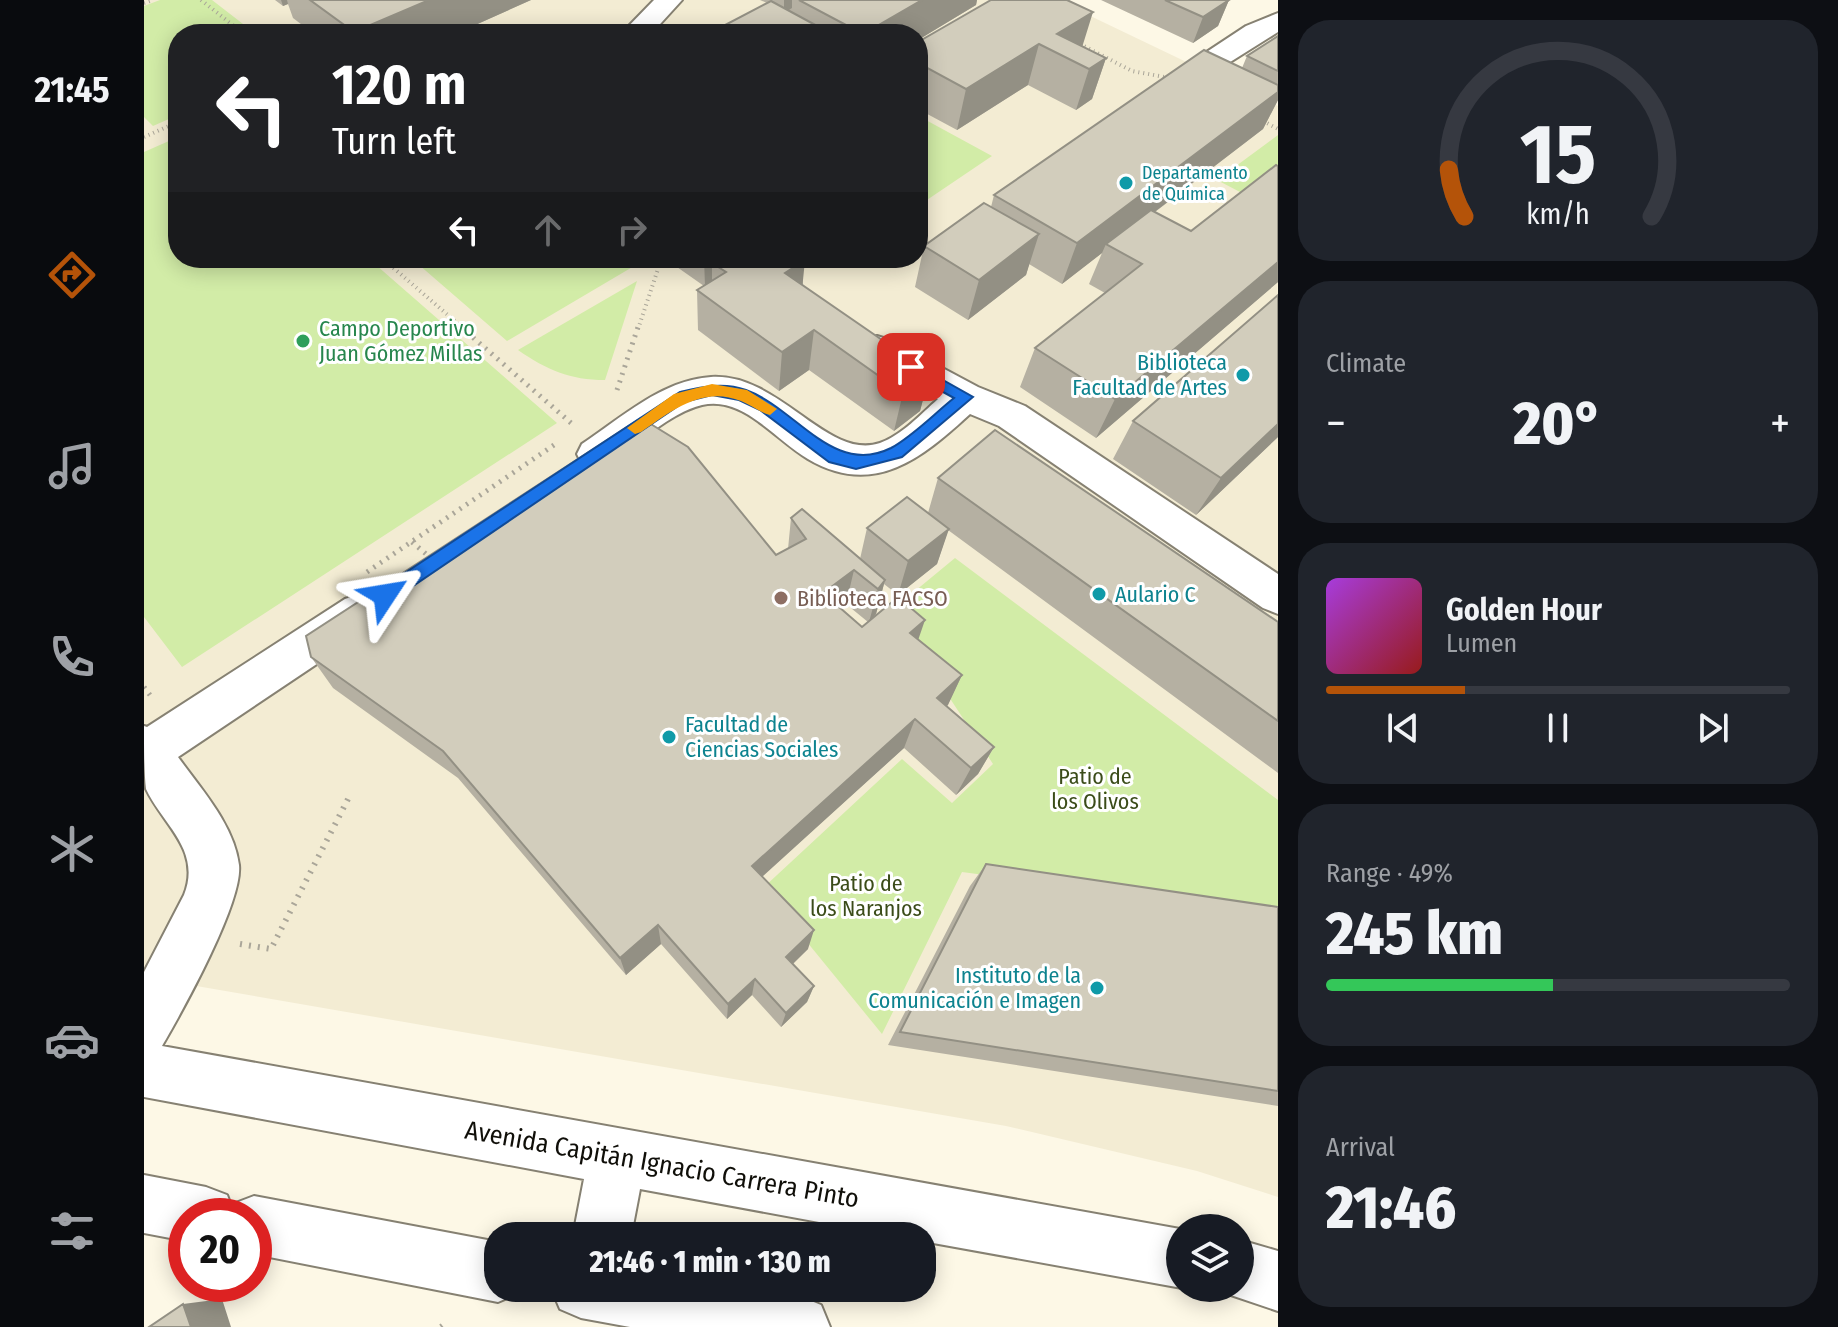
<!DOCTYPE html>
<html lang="en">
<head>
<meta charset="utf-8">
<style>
  :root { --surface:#171b24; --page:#20242c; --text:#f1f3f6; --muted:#9ea1a6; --line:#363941; --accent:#b45309 }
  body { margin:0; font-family:"Fira Sans Condensed",sans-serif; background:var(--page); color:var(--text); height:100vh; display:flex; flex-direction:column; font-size:30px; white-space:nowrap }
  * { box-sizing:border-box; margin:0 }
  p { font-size:26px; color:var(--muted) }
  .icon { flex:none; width:44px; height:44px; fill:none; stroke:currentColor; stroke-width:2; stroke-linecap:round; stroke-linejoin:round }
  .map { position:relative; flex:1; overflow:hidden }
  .details { display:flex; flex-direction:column; gap:20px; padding:20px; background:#0d0f14; width:560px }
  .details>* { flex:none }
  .hud { position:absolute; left:24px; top:24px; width:760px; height:244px; border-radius:32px; box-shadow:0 4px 20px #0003; background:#202124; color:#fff; overflow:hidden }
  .controls { position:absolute; left:1022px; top:1214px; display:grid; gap:16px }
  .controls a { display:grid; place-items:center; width:88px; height:88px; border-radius:50%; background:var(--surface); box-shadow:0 4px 20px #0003; font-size:40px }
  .speed { position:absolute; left:24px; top:1198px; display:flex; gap:16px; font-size:40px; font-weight:700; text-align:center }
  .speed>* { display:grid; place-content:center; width:104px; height:104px; border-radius:50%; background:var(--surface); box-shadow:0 4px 20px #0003; line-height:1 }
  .speed .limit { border:12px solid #d22; background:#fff; color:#111 }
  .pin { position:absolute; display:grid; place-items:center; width:68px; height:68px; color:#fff; margin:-34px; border-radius:16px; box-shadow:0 4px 12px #0006 }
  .me { position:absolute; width:88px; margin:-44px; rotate:57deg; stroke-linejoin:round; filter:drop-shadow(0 0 6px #0008) }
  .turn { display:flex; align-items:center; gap:28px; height:168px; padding:0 32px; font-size:36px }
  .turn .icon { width:104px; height:104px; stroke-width:2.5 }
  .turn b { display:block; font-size:56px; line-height:68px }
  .lanes { display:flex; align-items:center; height:76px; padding:0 32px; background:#0003; justify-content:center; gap:40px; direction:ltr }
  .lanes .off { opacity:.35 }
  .big { font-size:60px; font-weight:800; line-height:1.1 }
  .details .tile { flex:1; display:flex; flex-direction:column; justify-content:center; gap:12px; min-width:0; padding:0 28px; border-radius:32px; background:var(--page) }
  .details .dial { align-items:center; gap:0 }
  .dial svg { height:208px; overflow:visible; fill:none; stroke:var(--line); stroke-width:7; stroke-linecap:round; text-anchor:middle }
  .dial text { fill:var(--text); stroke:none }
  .song { display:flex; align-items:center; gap:24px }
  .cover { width:96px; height:96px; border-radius:12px; background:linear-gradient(135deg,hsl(280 70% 55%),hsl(0 70% 35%)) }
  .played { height:8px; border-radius:4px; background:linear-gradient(90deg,var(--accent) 30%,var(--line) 30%) }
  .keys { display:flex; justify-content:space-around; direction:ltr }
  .heat { display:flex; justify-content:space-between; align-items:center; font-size:44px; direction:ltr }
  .charge { height:12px; border-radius:6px; background:linear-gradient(90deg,#34c759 49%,var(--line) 0) }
  .trip { position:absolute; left:340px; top:1222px; width:452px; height:80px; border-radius:32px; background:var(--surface); box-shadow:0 4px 20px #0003; font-weight:800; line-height:80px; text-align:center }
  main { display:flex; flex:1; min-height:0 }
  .menu { display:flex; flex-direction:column; width:144px; justify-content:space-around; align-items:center; background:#090b0e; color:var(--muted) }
  .menu .icon { width:56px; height:56px }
  .menu .active { color:var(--accent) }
  .menu b { font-size:36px; color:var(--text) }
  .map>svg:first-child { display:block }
</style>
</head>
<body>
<main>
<nav class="menu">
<b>21:45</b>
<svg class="icon active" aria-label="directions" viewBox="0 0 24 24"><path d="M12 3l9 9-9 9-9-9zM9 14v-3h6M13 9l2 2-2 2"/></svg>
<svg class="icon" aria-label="music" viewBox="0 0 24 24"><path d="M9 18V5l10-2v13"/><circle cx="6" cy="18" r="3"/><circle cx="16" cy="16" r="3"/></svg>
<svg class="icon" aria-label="phone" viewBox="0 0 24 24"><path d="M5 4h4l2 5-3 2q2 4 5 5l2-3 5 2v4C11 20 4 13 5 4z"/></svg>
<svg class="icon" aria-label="climate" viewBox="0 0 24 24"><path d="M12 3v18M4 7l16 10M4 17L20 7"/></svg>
<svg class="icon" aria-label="car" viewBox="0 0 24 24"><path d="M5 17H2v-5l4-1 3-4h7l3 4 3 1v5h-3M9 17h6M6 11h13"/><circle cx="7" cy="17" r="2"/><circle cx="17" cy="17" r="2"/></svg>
<svg class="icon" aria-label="filters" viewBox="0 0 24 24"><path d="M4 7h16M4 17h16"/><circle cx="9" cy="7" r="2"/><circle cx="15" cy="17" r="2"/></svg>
</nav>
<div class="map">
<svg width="1134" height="1327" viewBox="0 0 1134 1327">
  <rect width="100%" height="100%" fill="#fdf8e6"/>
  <!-- built -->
  <path fill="#f3ecd3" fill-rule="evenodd" d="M0 0H913L1134 106V1197L1053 1171 862 1126 0 977ZM34 34H774V258H34Z"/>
  <!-- green -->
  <path fill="#d2eca7" d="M16 0H68L112 34H34V115L9 126 0 117V6Z
    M780 119 848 156 774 206V122Z
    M1134 135V212L1073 180Z
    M34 137V258H224L413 423 38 667 0 617V152Z
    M267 258H500L502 259 363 341Z
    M493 281 461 380C426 380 403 370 374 350Z
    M811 558 1134 800V915L818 872 738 1034 619 888 758 759 808 803 849 764 748 610Z"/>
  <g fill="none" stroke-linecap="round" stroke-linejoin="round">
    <defs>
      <path id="minor" d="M510 0H538L507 34H477Z
        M1134 13V32L1075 69 1065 72 1055 69 1051 63 1055 57 1102 26Z
        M733 336 746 340 834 387 881 406 1134 574V614L1119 608 855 426 826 414C778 458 730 498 664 459 647 449 632 434 615 422 599 410 580 400 558 405 525 413 493 445 466 464L452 469 438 464 433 454 438 444C477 418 518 380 567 377 636 373 683 461 736 443 758 435 777 414 794 399L720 358 715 349 720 340Z
        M216 594 231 599 237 612 231 625 34 757C57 789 90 825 95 865 99 902 39 1010 18 1046L1036 1229 1038 1288 778 1241V1236H751L496 1189 487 1236H429L440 1179 0 1097V972L40 895C58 850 19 825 2 789 0 773 0 743 0 726L3 727 201 599Z
        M0 1175 62 1187 83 1195 88 1208 89 1204 110 1196 354 1242V1288H377L375 1293 354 1302 110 1254V1216H42V1241L0 1233Z
        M1096 1240 1134 1251V1311L1075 1291 1074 1288H1096Z
        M407 1288H607L655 1296 677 1305 686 1327H486L437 1318 416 1309Z"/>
    </defs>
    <!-- minor casing -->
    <use href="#minor" stroke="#868172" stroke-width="4"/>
    <!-- path-far2 -->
    <path stroke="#aaa699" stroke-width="4" stroke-dasharray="1 4" stroke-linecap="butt" d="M57 0 100 34
      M0 3 9 0
      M936 44 988 71 1026 78
      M1119 121 1134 129
      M0 137 34 122
      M238 258 320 329
      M494 329 514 269 510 258"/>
    <!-- path-far1 -->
    <path stroke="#aaa699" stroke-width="5" stroke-dasharray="2 6" stroke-linecap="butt" d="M317 327 427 423
      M473 390 494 327
      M268 542 289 560
      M223 572 413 443
      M0 687 9 699"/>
    <!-- path -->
    <path stroke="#aaa699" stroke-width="6" stroke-dasharray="2 7" stroke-linecap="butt" d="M96 944 127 949 205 797
      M297 1327 301 1324"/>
    <!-- minor -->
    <use href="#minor" fill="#fff" fill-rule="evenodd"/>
  </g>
  <!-- wall -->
  <path fill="#b5b0a2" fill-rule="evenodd" d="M131 0H387L311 34H170L149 18 144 4 139 6Z
    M616 0H833L832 5 774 40V34H564L623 3Z
    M847 0 962 58 948 99 932 110 884 85 813 130 774 109V42Z
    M957 0H1085L1074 26 1049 43Z
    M1134 36V100L1119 129 1011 212 1047 231 1134 166V282L952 438 876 387 891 348 961 293 945 284 958 253 918 284 885 264 882 275 824 320 771 287 780 246 847 207 850 195 1098 68 1103 56Z
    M523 258H658L659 286 786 373 776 411 750 431 665 370 635 391 554 330 553 290 560 286 523 260Z
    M1134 295V437L1052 515 969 459 989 421Z
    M794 478 1134 622V773L804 530 793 564 754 595 740 584 732 614 728 619 774 639 818 675 803 706 850 747 834 774 812 795 760 748 618 876 664 949 649 964 670 986 663 1002 637 1027 608 995 583 1019 517 944 482 975 314 778 189 688 167 657 632 555 644 549 647 518 716 559 723 528 784 513ZM702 604 724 622 718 627 697 609Z
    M842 864 1134 907V1106L744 1045 826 886Z"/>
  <!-- shaded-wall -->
  <path fill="#939084" d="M137 0H143L144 4 139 6Z
    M285 0H387L311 34H210V32Z
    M640 0H648V8L640 13Z
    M778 0H833L832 5 774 40V34H719Z
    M1085 0 1074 26 1049 43 1059 17Z
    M949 12 936 54 913 34Z
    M895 44 884 85 813 130 822 89Z
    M962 58 948 99 932 110 945 69Z
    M1134 92V100L1119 129 966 246 962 244 958 253 918 284 933 243Z
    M895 234 882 275 824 320 835 280Z
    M560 258H603L568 263V281L561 286Z
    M661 260 657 300 641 273Z
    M1134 262V282L952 438 971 399Z
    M670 330 665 370 635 391 638 352Z
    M786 373 776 411 750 431 759 393Z
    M1134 424V437L1052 515 1077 478Z
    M805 529 793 564 754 595 764 561Z
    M710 570 702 604 673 626 679 593Z
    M741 580 732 614 725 622 734 589Z
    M781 620 770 652 766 633Z
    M818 675 804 705 780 727 793 698Z
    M771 719 760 748 606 888 608 866Z
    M850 747 834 774 812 795 827 768Z
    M514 925 517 944 482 975 476 958Z
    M670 930 664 949 638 974 642 957Z
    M611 979 608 995 583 1019 584 1004Z
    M670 986 663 1002 637 1027 642 1013Z
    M78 1299 87 1327H47L39 1304Z"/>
  <!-- building -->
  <path fill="#d2cdbc" stroke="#939084" stroke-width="2" d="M166 0H285L210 32Z
    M655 0H778L719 34Z
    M847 0H923L949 12 913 34 962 58 945 69 895 44 822 89 774 63V42Z
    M1021 0H1085L1059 17Z
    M627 1 688 34H564Z
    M1134 36V71L1103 56Z
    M1060 50 1134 85V92L933 243 850 195Z
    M1132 165 1134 166V262L971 399 891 348 998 264 962 244 1007 210 1047 231Z
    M840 203 895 234 835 280 780 246Z
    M576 258H658L661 260 641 273 786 373 759 393 670 330 638 352 553 290 582 272 568 263Z
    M1134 295V424L1077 478 989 421Z
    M497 418 544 447 632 555 662 539 647 518 658 509 741 580 734 589 710 570 679 593 718 627 754 597 781 620 766 633 818 675 793 698 850 747 827 768 771 719 608 866 670 930 642 957 670 986 642 1013 611 979 584 1004 514 925 476 958 299 751 167 657 162 636Z
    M851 430 1134 622V721L794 478Z
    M763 497 805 529 764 561 723 528Z
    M842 864 1134 907V1091L756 1032Z
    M39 1304 47 1327H5Z"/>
  <!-- route -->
  <path fill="#1a73e8" stroke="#114b97" stroke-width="2" d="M767 362 829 397 758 457 712 469 685 462 616 410 595 400 568 395 540 402 247 601H235L232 595 235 590 536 392C558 387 579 382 602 390 652 408 689 477 747 448 769 436 791 413 810 398L761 371 759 367Z"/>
  <!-- slow -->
  <path fill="#f59e0b" d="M568 384 603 390 633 409 626 415C615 412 607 405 597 401 558 385 526 412 497 432L491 434 483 428 530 394Z"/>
  <!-- markers -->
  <g fill="#0f9aa8" stroke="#fff" stroke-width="3">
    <circle cx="982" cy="183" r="8"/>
    <circle cx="1099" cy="375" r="8"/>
    <circle cx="955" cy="594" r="8"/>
    <circle cx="525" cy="737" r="8"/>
    <circle cx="953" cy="988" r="8"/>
  </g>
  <circle fill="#2e9e5b" stroke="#fff" stroke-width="3" cx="159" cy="341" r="8"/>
  <circle fill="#8d6e63" stroke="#fff" stroke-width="3" cx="637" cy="598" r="8"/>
  <g text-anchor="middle" stroke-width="6" stroke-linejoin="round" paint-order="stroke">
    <!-- far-culture labels -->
    <g font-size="18" fill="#0d838f" stroke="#fff" text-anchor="start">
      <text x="998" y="179">Departamento<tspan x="998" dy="21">de Química</tspan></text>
    </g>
    <!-- leisure labels -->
    <g font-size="22" fill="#27864d" stroke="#fff" text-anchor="start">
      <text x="175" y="336">Campo Deportivo<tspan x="175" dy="25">Juan Gómez Millas</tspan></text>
    </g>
    <!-- culture labels -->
    <g font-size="22" fill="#0d838f" stroke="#fff" text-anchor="end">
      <text x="1083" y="370">Biblioteca<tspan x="1083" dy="25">Facultad de Artes</tspan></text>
      <text x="971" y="602" text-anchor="start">Aulario C</text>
      <text x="541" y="732" text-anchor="start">Facultad de<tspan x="541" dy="25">Ciencias Sociales</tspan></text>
      <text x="937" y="983">Instituto de la<tspan x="937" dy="25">Comunicación e Imagen</tspan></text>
    </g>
    <!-- education labels -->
    <g font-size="22" fill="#785e54" stroke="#fff" text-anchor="start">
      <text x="653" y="606">Biblioteca FACSO</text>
    </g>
    <!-- park labels -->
    <g font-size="22" fill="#3b4c19" stroke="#fff">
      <text x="951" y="784">Patio de<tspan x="951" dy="25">los Olivos</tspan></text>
      <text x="722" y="891">Patio de<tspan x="722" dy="25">los Naranjos</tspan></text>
    </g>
    <!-- near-street labels -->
    <g font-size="26" fill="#100f09" stroke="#fff">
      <text transform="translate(518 1164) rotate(10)" y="9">Avenida Capitán Ignacio Carrera Pinto</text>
    </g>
  </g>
</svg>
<div class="controls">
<a><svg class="icon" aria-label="layers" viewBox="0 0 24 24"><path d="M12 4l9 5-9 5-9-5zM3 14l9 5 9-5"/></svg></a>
</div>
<div class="speed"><div class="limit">20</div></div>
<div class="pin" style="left:767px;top:367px;background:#d93025"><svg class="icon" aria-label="arrive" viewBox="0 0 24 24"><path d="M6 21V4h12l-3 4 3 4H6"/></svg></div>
<svg class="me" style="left:241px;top:595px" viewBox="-20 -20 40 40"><path d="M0-17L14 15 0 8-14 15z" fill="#1a73e8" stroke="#fff" stroke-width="4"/></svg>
<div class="trip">21:46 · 1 min · 130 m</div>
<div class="hud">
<div class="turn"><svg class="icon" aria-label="left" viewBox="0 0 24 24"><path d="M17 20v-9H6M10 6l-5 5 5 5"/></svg><div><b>120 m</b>Turn left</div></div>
<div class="lanes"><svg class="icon" aria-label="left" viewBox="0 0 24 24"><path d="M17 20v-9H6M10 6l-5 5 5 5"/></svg><svg class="icon off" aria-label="ahead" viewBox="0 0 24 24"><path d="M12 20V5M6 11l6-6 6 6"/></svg><svg class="icon off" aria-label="right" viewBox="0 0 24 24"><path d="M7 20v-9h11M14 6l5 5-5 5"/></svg></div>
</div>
</div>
<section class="details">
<div class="tile dial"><svg viewBox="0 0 100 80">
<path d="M14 69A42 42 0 1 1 86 69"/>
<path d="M14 69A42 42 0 0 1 8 51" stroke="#b45309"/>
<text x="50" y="56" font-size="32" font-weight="700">15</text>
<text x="50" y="72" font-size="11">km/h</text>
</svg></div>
<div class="tile"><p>Climate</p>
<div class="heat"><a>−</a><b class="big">20°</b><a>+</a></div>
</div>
<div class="tile">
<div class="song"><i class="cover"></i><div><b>Golden Hour</b><p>Lumen</p></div></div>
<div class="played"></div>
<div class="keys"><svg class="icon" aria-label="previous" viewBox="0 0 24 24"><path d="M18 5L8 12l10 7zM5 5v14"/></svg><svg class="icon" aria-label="pause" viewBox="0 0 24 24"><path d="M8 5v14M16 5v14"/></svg><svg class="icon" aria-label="next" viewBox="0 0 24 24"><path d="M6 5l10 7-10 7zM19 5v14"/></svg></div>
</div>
<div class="tile"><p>Range · 49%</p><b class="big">245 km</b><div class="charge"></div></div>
<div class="tile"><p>Arrival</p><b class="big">21:46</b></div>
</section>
</main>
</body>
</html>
